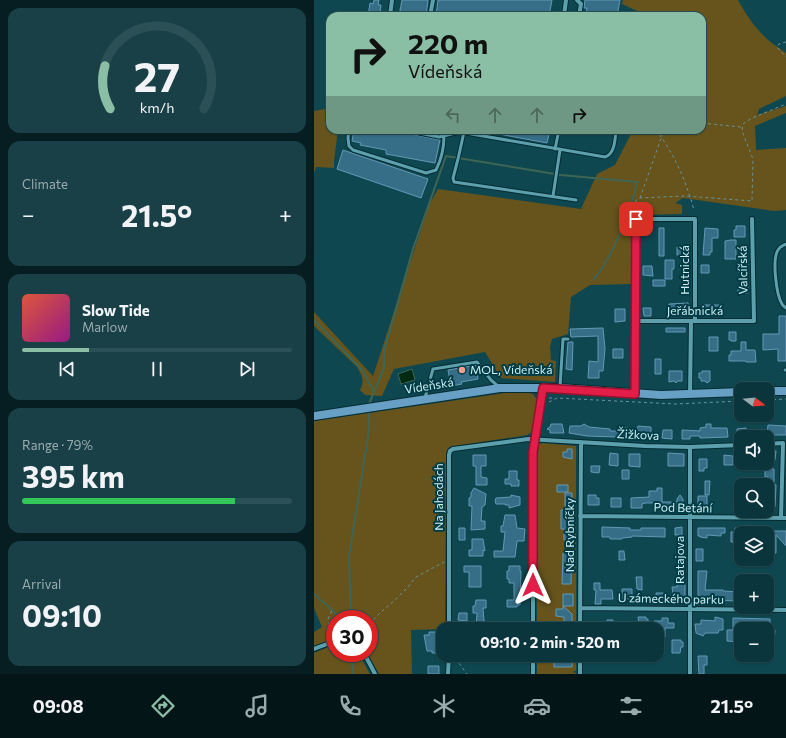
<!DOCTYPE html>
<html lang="en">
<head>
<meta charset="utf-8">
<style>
  :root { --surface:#0b353c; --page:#194047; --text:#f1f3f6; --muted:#9aabaf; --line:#2b5056; --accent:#8abfa5 }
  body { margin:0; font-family:Commissioner,sans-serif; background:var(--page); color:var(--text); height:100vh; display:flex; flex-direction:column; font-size:15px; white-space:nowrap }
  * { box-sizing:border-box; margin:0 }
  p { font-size:13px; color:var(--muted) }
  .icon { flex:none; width:22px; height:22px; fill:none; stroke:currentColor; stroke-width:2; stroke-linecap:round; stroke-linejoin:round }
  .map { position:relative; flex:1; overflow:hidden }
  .side { display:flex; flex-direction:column; gap:8px; padding:8px; background:#061d21; width:314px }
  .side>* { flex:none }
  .hud { position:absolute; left:12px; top:12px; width:380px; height:122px; border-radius:12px; box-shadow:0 1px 3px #0004,0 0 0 1px var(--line); background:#8abfa5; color:#111; overflow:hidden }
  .needle { width:26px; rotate:106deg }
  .controls { position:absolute; left:420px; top:382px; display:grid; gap:8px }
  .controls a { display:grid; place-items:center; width:40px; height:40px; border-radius:8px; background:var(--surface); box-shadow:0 1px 3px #0004,0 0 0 1px var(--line); font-size:20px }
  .speed { position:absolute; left:12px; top:610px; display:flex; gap:8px; font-size:20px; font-weight:700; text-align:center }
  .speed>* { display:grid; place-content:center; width:52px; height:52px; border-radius:50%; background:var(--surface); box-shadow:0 1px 3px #0004,0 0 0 1px var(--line); line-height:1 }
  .speed .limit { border:6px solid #d22; background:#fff; color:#111 }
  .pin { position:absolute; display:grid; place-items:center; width:34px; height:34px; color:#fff; margin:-17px; border-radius:8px; box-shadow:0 2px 6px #0006 }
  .me { position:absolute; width:44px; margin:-22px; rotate:0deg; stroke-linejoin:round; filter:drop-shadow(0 0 3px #0008) }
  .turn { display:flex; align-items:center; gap:14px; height:84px; padding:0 16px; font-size:18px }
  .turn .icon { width:52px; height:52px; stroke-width:2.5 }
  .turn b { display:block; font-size:28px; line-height:34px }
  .lanes { display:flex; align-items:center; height:38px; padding:0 16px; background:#0003; justify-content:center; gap:20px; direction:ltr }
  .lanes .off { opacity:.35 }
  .big { font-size:30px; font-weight:700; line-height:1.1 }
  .side .card { flex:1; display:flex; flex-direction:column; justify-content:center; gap:6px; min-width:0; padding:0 14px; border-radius:12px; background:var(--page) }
  .side .dial { align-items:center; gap:0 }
  .dial svg { height:104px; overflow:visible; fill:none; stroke:var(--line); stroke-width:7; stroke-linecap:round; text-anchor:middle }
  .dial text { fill:var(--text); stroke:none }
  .song { display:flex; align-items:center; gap:12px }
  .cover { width:48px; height:48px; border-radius:6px; background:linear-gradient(135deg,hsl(10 70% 55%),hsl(310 70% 35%)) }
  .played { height:4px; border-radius:2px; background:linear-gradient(90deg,var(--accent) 25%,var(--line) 25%) }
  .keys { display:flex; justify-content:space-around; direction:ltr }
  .heat { display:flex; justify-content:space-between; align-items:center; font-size:22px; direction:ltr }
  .charge { height:6px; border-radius:3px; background:linear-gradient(90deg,#34c759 79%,var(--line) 0) }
  .trip { position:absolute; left:122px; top:622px; width:228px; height:40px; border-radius:12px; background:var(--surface); box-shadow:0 1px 3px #0004,0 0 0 1px var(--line); font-weight:700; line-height:40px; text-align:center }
  .tabs { display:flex; height:64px; justify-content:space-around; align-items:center; background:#041518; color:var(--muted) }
  .tabs .icon { width:28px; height:28px }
  .tabs .active { color:var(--accent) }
  .tabs b { font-size:18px; color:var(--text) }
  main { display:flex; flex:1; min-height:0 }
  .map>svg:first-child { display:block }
</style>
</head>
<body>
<main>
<section class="side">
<div class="card dial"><svg viewBox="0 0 100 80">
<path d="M14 69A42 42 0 1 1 86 69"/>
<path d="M14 69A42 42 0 0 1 10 36" stroke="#8abfa5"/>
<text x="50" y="56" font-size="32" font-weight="700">27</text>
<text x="50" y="72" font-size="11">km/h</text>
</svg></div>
<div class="card"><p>Climate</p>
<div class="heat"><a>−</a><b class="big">21.5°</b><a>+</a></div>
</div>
<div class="card">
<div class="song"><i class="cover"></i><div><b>Slow Tide</b><p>Marlow</p></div></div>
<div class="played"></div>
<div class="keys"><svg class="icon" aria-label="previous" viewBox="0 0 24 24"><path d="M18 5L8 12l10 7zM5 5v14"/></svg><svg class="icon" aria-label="pause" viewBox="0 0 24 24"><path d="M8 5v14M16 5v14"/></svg><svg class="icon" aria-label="next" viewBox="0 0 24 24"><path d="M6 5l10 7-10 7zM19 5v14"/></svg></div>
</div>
<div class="card"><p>Range · 79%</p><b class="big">395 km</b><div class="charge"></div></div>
<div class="card"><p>Arrival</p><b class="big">09:10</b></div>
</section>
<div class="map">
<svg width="472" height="674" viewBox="0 0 472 674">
  <rect width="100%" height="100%" fill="#0f4750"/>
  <!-- green -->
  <path fill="#66541c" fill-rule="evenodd" d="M309 0H424C432 14 440 27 452 38 458 44 466 48 472 53V96L445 109 443 115 472 106V113L441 126 442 150 472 148V210L460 211 369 198 361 203 368 205V214L321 215 322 213H320L318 284 276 285 257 297 254 334 238 339 236 347 237 360 242 361 241 382 187 378 171 352 80 369 68 396 51 395 46 390C51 381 48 375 43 367L0 326V312L59 376 115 205 124 189 267 209 283 174 301 165 319 130H388V16H334L308 4Z
    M16 108V130H24L20 161V168L2 167 0 173V111Z
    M198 392C209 392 218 389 223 400L219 431 213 435 208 436 135 447 132 454 131 629 97 630 98 674H65L53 653H55V619H21V638L0 646V632L8 627 0 608V421Z
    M229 443 262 446V629H223L222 447 225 444ZM251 508H258V518H256V523H249ZM248 572H258L257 584H249ZM242 609H248L258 614 257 623H252L250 621V617L243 616 242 615Z
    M19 645H21V653H44L56 674H0V653Z
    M223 655H262V671H260L259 672 262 673V674H223ZM249 655H257L258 667H240V661H246V658H249Z"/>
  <!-- water -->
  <path fill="#022a10" stroke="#3f6555" d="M98 369 101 380 87 384 84 374Z"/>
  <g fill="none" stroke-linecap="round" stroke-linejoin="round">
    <!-- stream -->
    <path stroke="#3f6555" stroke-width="2" d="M0 320 49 371 60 392
      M55 404 70 368V351L99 249 132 156 247 175 323 182C317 211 299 256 280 279
      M0 594 28 619
      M37 619 35 557 55 430V413
      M38 653 39 674"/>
  </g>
  <!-- building -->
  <path fill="#366d87" stroke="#6299b5" d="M60 0H65L64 5H67L66 16H54L56 3 59 4Z
    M88 0H114L112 16H85Z
    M124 0H238L235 16H122Z
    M271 0H306L303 16H271L273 8H270Z
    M40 130H78L126 140 121 163 72 154V150L46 145 47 143 38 141Z
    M175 130H236L233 143 174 132Z
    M29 150 114 179 107 198 23 169Z
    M422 226H431V237H420V230H422Z
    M345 228H350V256H345Z
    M391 228 404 229V238H398V252H396V255H389Z
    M417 240H422V259H411V241Z
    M372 246V255H363V247Z
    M351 260H360V269H358V279H351Z
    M424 263H434V272H424Z
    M387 265H395V273H387Z
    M329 266H338L339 276 329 275Z
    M339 280H351V286H339Z
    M427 282H432V286L434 285V293H424V286H427Z
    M374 303 375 308H373V312L355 313V304Z
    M389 305H407V313L390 314Z
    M329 308H337V316H330Z
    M301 309H311V321L301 322Z
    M465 316H472V361H464V349L449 350V334H465Z
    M289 328 291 349 289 371H285V378H274L275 361 284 362V336L257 337 256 329Z
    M352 328H371V332H352Z
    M415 332H422V341H417V340H415Z
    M395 337H404V351H395Z
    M254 342H259L258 370 252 369Z
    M427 342H432V350H441L442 362H432V361H415V355H417V351H427Z
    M299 349H309V358H299Z
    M341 359H347V374H341Z
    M162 365 164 379 147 382 148 384 137 386 134 370Z
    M355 371H368V381H363L362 383 360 381 355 382Z
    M388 371H396V381L393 383 391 381H387V378H385V373H388Z
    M237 424H248L250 433H236V430L233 429 236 427Z
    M270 424 275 427 296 429V431H307V427L323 430 324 426 337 427V438L302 436V437L273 436 255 433 256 426H267Z
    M392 424H397V428H413L414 437 386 438V436H376V439H368V430L386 431V428L392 427Z
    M454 425 472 426V435H453Z
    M432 428V436L423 437V429Z
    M349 430H358V439L348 438Z
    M253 449H258V459L249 457V452H253Z
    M455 451H462L461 460H458V469H460V484L462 485 461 507H453L454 477H451V463H453V454H455Z
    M296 453 304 454V466L295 465Z
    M354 453 370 454V466H354Z
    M315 454H326V467L315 466Z
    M159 455H172V466H167V477L173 478V485H162V466H159Z
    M410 455 419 456V465H410Z
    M385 459H393V468H390V471H385Z
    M277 466H286L285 473 277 472Z
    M308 470H315V479H308Z
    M195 471H203V480H205V486H197V484H191V479H195Z
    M391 481H396L395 495H391Z
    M243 485H254V492H243Z
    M160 488 172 494 171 505 168 507 167 521H171V529L157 530 158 506H155V498L157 497V493Z
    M343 488H348V502H363V499L366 495 369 499V509H354V507H342V503H331L328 504V508H317V498L335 497V491H343Z
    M251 493H258V518H256V530H258V540H250V529H247V510H251Z
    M197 495 206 497V505L195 508V505H191V504H182L181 501 182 498 197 497Z
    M274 495H282V498H285V505H274Z
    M384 496H393V505H391V508H384Z
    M297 498H307V507H297Z
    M191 515H201L203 528 211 529 210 541H203L201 557H180V551H189L191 532H187V526H189Z
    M288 527 316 528V530H327V528H351V537L318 536V537L308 538V539H296V537H288Z
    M368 527V535H361V528Z
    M145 528H151V540H145Z
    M384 528H411V533H407V536L393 535V538L386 537V536H384Z
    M421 528H428L427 542H417V532H421Z
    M454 531H472V546L462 535V553H454Z
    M158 539H169L171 551 169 550V556H155V550H158Z
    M382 549H389V561H382Z
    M305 551H310L311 560H305Z
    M249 553H258L257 584H248Z
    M150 566H167V587H155V572H150Z
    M195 566H206V571H207L206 605H203V607H193V600H200V583H195V579H193V571H195Z
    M384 571H393L391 590H409V591L427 592V601L384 600Z
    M322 577H328V590L323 589Z
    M280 583H286V590H298L299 599H287V604H281L282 590H280Z
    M363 583H371V600H363V595H359L358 587H363Z
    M308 589H318V599H308Z
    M342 593H352V598H350V600H342Z
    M249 594H259V606H249Z
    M162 600H172V608H169L170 621H171V629H162L163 613H159V606H161Z
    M249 606 258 614V623H252L250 621V617L242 616V609H249Z
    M145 613H153V621L144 620Z
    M324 617H332V619H334V625H325Z
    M401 617 409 619V630H405L404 633H391L389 636 382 633 381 624H387V620L401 621Z
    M348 618H354V623H360V628H351V637H343V629H340V621H348Z
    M419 618 456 619V625L461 630 460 642 456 649 453 648V629L444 621V629H427V642L413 641V630H419Z
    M293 620H299V629H293Z
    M115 632H124L125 653H118V651H113L110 635H115Z
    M358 640H367V642H369V647H367L366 653H358Z
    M249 655H258V667H240V661H246V658H249Z
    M384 656H393V665H390V674H385Z
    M114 666H125V674H114Z"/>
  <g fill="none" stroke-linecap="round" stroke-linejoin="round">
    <defs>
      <path id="lane" d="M35 130 34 138 35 146 39 150 112 173 122 170C127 160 130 149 130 136
        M90 130 125 137 146 132
        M147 130 146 132 291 157C301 154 301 139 302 130
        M150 132 144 159 139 178 140 182 262 200
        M241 149 245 130
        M239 196 246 150
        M472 244C469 246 466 246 464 250 458 259 462 294 468 304 469 306 471 307 472 308
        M471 370H472
        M246 387 249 339H254
        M111 398 119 369 163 362 177 380 185 387"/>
      <path id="street" d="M263 0 267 4 265 16
        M76 16 78 0
        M116 16 119 0
        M250 16 252 0
        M321 321H440L438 219
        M321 393 322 219H381V321
        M376 394 377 321
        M453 444 469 443 467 518
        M266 516 472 518
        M266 608 472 610
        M135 629V455L136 451 139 449 214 439 331 446 376 447 427 445
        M219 629V452L229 388
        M266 629 267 442
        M0 649 21 641
        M50 653 61 674
        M134 674 135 655
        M219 674V655
        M266 674V655
        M376 674V447"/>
      <path id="secondary" d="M453 391H472
        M0 416 186 388H246L347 395 427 392"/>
    </defs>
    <!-- lane casing -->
    <use href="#lane" stroke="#052b32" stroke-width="5"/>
    <!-- street casing -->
    <use href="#street" stroke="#052b32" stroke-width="6"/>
    <!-- secondary casing -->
    <use href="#secondary" stroke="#052b32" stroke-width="10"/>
    <!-- path -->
    <path stroke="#66939b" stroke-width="1" stroke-dasharray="3 3" stroke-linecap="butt" d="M85 16 88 0
      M472 42 465 44 463 47 472 57
      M388 123 427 127
      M342 130C360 153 372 181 380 210
      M326 198 350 130
      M321 214 322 200 326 198 371 196 438 201 439 159 428 131 429 124 438 118 472 104
      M431 386 449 385
      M235 398H240
      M453 400 472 399
      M235 402 243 398 361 404 427 401
      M55 624 67 612 81 600 94 587 102 577 130 562
      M16 637 14 619 19 608
      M140 660 144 662 153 674"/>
    <!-- lane -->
    <use href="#lane" stroke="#5da0ad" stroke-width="3"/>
    <!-- street -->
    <use href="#street" stroke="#5da0ad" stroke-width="4"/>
    <!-- secondary -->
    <use href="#secondary" stroke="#689fc4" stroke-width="8"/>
  </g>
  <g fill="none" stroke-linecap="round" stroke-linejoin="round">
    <defs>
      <path id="route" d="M219 585V452L229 388 321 394 322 219"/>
    </defs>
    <!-- route casing -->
    <use href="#route" stroke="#92132f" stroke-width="10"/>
    <!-- route -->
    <use href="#route" stroke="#e11d48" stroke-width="7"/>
  </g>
  <!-- markers -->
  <circle fill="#f49d8d" stroke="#003c45" stroke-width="1.5" cx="148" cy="370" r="4"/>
  <g text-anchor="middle" stroke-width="4" stroke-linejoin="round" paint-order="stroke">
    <!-- street labels -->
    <g font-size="12" fill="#cdeef5" stroke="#003c45">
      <text transform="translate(371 270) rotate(-90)" y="4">Hutnická</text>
      <text transform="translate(429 270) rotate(-91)" y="4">Valcířská</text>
      <text x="381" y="315">Jeřábnická</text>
      <text transform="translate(115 386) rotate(-9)" y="4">Vídeňská</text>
      <text transform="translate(324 435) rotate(3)" y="4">Žižkova</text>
      <text transform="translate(125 497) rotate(-90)" y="4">Na Jahodách</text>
      <text transform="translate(369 508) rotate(1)" y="4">Pod Betání</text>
      <text transform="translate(256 535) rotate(-90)" y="4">Nad Rybníčky</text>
      <text transform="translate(366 560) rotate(-90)" y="4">Ratajova</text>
      <text transform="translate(357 599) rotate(1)" y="4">U zámeckého parku</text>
    </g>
    <!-- poi labels -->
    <g font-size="12" fill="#cdeef5" stroke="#003c45" text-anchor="start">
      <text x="156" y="374">MOL, Vídeňská</text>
    </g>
  </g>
</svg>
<div class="controls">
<a><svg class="needle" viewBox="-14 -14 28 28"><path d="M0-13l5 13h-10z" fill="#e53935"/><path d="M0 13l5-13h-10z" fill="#9aabaf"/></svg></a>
<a><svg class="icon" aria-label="sound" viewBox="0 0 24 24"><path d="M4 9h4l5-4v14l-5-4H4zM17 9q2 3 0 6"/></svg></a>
<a><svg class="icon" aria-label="search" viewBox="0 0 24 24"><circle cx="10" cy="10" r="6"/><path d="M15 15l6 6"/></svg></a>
<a><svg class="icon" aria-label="layers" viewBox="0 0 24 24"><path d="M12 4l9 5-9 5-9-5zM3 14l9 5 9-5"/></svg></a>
<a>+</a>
<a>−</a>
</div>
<div class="speed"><div class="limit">30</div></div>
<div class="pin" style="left:322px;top:219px;background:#d93025"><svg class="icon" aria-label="arrive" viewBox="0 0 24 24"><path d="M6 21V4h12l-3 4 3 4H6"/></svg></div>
<svg class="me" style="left:219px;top:585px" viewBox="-20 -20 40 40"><path d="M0-17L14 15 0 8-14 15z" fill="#e11d48" stroke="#fff" stroke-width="4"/></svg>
<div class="trip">09:10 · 2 min · 520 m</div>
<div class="hud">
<div class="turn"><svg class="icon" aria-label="right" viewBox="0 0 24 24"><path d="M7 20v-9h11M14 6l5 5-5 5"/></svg><div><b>220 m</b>Vídeňská</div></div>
<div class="lanes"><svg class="icon off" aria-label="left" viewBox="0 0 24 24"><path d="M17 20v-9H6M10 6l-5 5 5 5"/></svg><svg class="icon off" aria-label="ahead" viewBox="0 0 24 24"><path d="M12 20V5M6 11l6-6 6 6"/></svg><svg class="icon off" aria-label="ahead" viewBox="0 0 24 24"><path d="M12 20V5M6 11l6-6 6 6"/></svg><svg class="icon" aria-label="right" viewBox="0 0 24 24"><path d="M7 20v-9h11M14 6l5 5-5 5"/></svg></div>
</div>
</div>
</main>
<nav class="tabs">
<b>09:08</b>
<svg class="icon active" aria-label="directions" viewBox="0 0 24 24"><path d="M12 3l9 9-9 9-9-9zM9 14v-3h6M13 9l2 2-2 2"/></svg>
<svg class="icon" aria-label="music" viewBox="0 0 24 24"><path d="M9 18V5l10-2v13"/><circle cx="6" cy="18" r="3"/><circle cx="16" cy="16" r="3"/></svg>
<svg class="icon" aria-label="phone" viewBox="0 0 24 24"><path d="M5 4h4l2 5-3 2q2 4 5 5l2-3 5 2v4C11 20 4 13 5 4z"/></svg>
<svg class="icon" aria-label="climate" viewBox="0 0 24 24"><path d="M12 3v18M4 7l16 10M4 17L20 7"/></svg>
<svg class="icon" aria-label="car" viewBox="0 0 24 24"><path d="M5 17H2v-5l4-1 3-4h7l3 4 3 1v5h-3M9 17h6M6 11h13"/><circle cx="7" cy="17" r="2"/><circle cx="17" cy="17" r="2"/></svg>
<svg class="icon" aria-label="filters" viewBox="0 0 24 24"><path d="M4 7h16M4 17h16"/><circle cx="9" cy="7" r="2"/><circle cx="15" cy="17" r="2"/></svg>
<b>21.5°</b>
</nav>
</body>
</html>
